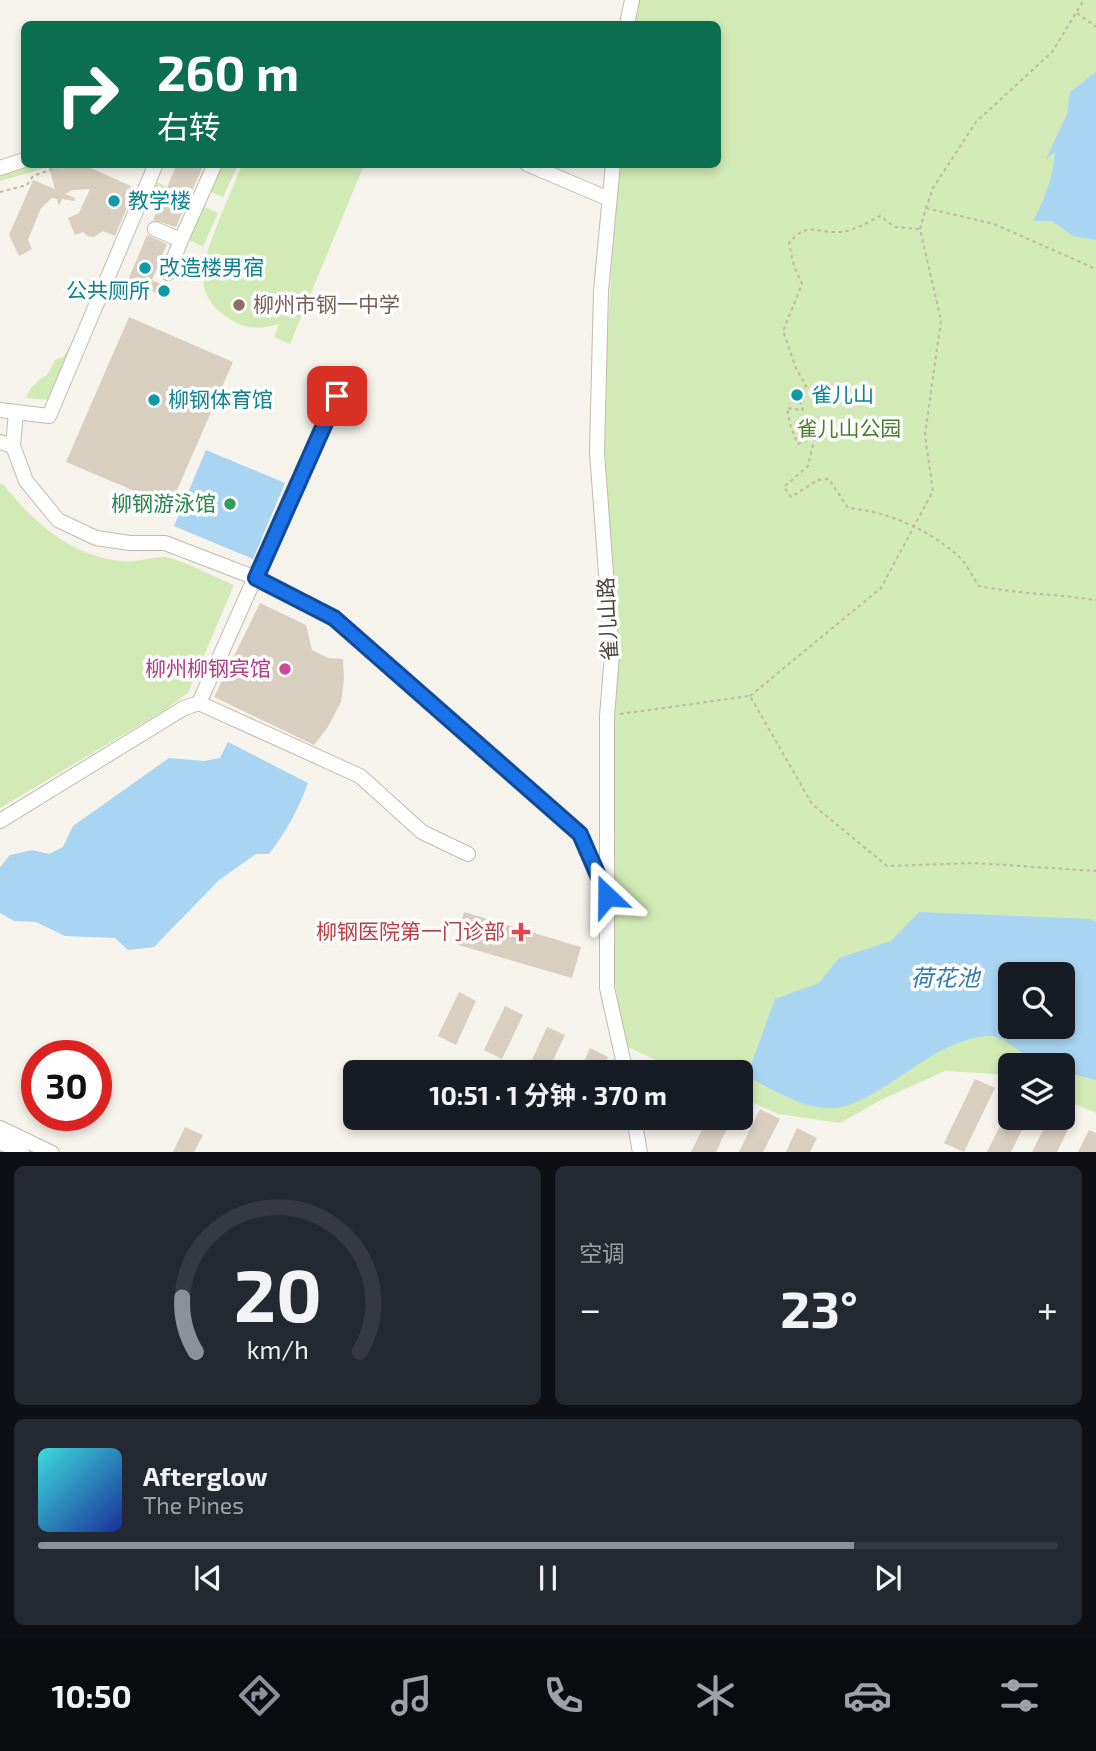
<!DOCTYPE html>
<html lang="zh">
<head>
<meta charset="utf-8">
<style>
  :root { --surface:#171b24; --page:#242831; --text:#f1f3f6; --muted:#9ea1a6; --line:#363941; --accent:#8c9099 }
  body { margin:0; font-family:"Exo 2","Noto Sans SC",sans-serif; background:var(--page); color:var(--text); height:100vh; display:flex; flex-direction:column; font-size:26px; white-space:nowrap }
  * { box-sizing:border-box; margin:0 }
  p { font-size:23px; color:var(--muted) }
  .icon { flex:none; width:38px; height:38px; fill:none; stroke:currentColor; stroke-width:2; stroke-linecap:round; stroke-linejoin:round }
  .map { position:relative; height:1152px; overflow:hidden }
  .side { display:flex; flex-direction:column; gap:14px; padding:14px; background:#0d0f14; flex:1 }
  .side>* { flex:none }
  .banner { position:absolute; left:21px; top:21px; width:700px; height:147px; border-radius:10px; box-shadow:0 4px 10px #0003; background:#0b6e4f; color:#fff; overflow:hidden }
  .tools { position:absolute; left:998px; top:962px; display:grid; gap:14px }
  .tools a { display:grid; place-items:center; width:77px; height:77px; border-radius:10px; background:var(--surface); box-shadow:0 4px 10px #0003; font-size:35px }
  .speed { position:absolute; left:21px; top:1040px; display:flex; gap:14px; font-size:35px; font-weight:700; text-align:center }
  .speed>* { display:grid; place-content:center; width:91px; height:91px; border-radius:50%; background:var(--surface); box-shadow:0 4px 10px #0003; line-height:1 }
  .speed .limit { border:10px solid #d22; background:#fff; color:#111 }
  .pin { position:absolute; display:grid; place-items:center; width:60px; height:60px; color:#fff; margin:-30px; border-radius:14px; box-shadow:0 4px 10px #0006 }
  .me { position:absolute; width:77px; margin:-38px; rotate:337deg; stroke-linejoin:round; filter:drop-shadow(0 0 5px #0008) }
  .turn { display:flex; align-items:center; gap:24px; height:147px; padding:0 21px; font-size:32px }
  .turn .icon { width:91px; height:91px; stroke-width:2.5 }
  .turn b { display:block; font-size:49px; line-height:60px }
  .big { font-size:52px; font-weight:700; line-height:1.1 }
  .side .card { flex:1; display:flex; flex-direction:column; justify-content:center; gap:10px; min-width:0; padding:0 24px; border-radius:10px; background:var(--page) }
  .side .dial { align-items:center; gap:0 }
  .dial svg { height:182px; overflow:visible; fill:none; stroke:var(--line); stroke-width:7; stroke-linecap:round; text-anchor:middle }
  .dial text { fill:var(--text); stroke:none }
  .song { display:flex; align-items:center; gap:21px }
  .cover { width:84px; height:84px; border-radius:10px; background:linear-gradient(135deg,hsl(180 70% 55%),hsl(230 70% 35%)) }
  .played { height:7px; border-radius:4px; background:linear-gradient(90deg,var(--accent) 80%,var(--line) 80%) }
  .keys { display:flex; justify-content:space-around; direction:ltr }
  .heat { display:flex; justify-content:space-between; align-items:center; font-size:38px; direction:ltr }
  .side .tiles { flex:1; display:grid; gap:14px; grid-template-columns:1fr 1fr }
  .card:last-child { grid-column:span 2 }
  .trip { position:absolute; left:343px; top:1060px; width:410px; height:70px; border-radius:10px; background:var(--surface); box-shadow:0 4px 10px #0003; font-weight:700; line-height:70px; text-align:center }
  .tab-bar { display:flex; height:112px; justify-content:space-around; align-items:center; background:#090b0e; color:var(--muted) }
  .tab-bar .icon { width:49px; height:49px }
  .tab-bar .selected { color:var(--accent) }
  .tab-bar b { font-size:32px; color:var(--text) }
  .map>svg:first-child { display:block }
</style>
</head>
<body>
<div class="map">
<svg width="1096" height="1153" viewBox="0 0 1096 1153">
  <rect width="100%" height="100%" fill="#f6f3ec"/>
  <!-- green -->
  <path fill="#d2eab5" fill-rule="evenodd" d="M639 0H1096V1113L1062 1099V1066H1010V1079L997 1074 945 1071 881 1100 840 1123 778 1114 740 1097V1073H686L625 1046 615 984 601 452 615 206 621 165 718 164V24H634ZM1010 975H1062V1027H1010Z
    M36 165H48L49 167 0 181V175Z
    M219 165H238L223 197 207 190Z
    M242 165H364L290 344 274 337 279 324C259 330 245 329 228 318 187 292 206 255 219 220 227 202 234 183 242 165Z
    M157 182 167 187 158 209 147 205Z
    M202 206 218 213 203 247 187 239Z
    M74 346 51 400 26 398C29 389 38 379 47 375L55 360 63 357 70 347Z
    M0 484H3C33 522 71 556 121 561 135 563 150 557 164 557 179 558 218 579 234 585L188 693 165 710 0 808Z"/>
  <!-- water -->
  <path fill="#a9d4f2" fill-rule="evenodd" d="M1096 72V240L1073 236 1052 221H1033C1045 199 1053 177 1055 152L1046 159 1067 114 1070 92Z
    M206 450 285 483 253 559 174 526Z
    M228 742 308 783C298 810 286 832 269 854H256L219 880 154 947 128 950 115 938 65 936 36 922 14 921 0 913V867L10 855 32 850 49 854 63 847 73 826 169 758 204 761 220 758Z
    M919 912 1090 919 1096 922V1080L1062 1071V1066C1057 1066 1051 1067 1046 1066 1025 1062 1007 1033 985 1036 965 1038 947 1047 930 1057 904 1072 871 1100 842 1107 811 1114 773 1090 747 1076L775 999 819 983 839 958 891 941ZM1010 975H1062V1027H1010Z"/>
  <!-- building -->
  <path fill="#d8cfc1" d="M48 164H82L135 188 115 236 103 231 94 237 87 236 83 232 75 235 68 218 79 213 90 189 72 190 65 194 75 198 74 201 62 199 59 206 57 199 52 198 41 208 28 240 32 249 19 256 9 235 33 180 55 189Z
    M177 164H204L176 227 153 220Z
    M147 235 167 244 152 280 169 288 165 297 128 280Z
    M129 317 233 362 170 506 66 462Z
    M260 603 306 625 312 650 328 658 343 659 344 679 341 702 328 727 314 745 214 697Z
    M464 912 581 947 572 978 455 944Z
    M459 992 476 1001 456 1045 438 1036Z
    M505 1006 523 1015 502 1059 484 1050Z
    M547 1027 565 1035 547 1073H526Z
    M590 1048 608 1057 601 1073H579Z
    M426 1062 450 1073H421Z
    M975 1079 995 1088 964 1152 944 1143Z
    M760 1109 780 1119 763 1152H739Z
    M708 1118H732L716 1152H691Z
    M1004 1118H1028L1011 1152H987Z
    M1049 1118H1067L1072 1121 1057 1152H1032Z
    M185 1127 203 1135 194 1152H173Z
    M797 1128 817 1138 810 1152H786Z
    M1089 1130 1096 1133V1152H1078Z"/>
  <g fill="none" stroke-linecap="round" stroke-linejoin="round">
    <defs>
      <path id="minor" d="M627 24 632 0
        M527 164 609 199
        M613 164 601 291 597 452 612 655 607 716V988L626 1073
        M0 168 24 160
        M155 229 181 240 215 164
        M168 273 181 240
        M0 410 16 412 13 446
        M16 412 49 416 155 166
        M0 442 13 446 26 481 58 520 96 538 130 543H165L256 578 334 618 580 834 604 888
        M199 703 360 776 422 832 468 854
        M0 821 184 708 199 703 336 396
        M634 1118 640 1153
        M0 1128 52 1153
        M0 1142 22 1153"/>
    </defs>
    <!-- minor casing -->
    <use href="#minor" stroke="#c2bbae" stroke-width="16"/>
    <!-- path -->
    <path stroke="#c4b79f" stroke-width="2" stroke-dasharray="3.5 3.5" stroke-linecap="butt" d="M1077 13 1096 27
      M0 192 27 185 33 176 66 164
      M926 208 994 224 1096 269
      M919 229 895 227 880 216C868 222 852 232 839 232 815 233 807 221 789 243L794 266 802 284 783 331 796 368 806 386 797 395 803 410 787 408 791 428 798 444 815 436 808 466 784 487 791 497 818 480 829 479 848 508C886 511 928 529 957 555 966 562 972 576 979 586 1018 594 1057 594 1096 600
      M750 696 881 588 933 491 925 435 941 320 920 229 926 208 933 188 976 122 1052 52 1084 0
      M620 714 750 696 812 804 887 866 975 863 1096 871"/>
    <!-- minor -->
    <use href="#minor" stroke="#fff" stroke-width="14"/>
  </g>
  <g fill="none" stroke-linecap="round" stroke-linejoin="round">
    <defs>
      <path id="route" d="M337 396 256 578 334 618 580 834 607 896"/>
    </defs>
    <!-- route casing -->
    <use href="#route" stroke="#114b97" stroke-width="18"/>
    <!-- route -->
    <use href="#route" stroke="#1a73e8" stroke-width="12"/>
  </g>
  <!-- markers -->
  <g fill="#0f9aa8" stroke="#fff" stroke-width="2.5">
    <circle cx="114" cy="201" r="7"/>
    <circle cx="145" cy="268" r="7"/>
    <circle cx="164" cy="291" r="7"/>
    <circle cx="797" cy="395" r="7"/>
    <circle cx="154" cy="400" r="7"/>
  </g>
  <circle fill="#8d6e63" stroke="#fff" stroke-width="2.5" cx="239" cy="305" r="7"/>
  <circle fill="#2e9e5b" stroke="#fff" stroke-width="2.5" cx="230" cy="504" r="7"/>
  <circle fill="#d1479c" stroke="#fff" stroke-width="2.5" cx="285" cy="669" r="7"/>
  <path fill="#e0444e" stroke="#fff" stroke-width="2.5" d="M517.5 921.5h7v7h7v7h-7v7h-7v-7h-7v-7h7z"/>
  <g text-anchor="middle" stroke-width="7" stroke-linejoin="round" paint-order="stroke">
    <!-- culture labels -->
    <g font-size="21" fill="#0d838f" stroke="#fff" text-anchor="start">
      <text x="128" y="208">教学楼</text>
      <text x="159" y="275">改造楼男宿</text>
      <text x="150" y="298" text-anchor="end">公共厕所</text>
      <text x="811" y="402">雀儿山</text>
      <text x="168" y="407">柳钢体育馆</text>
    </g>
    <!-- education labels -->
    <g font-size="21" fill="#785e54" stroke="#fff" text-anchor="start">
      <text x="253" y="312">柳州市钢一中学</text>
    </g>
    <!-- park labels -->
    <g font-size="21" fill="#4a7f2a" stroke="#fff">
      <text x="849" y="436">雀儿山公园</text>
    </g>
    <!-- leisure labels -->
    <g font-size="21" fill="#27864d" stroke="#fff" text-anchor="end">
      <text x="216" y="511">柳钢游泳馆</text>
    </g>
    <!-- street labels -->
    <g font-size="21" fill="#4b4439" stroke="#fff">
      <text transform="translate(608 619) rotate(-93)" y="7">雀儿山路</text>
    </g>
    <!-- hotel labels -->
    <g font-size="21" fill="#b23c85" stroke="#fff" text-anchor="end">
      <text x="271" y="676">柳州柳钢宾馆</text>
    </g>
    <!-- health labels -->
    <g font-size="21" fill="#be3a42" stroke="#fff" text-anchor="end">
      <text x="505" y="939">柳钢医院第一门诊部</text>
    </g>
    <!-- water labels -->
    <g font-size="23" font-style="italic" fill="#2e7ab2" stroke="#fff">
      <text x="945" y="986">荷花池</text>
    </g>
  </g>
</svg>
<div class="tools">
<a><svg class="icon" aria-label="search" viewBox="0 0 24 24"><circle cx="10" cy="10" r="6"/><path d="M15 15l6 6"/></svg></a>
<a><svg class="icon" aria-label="layers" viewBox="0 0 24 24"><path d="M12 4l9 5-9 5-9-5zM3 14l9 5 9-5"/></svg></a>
</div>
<div class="speed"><div class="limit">30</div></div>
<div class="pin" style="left:337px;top:396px;background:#d93025"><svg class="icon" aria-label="arrive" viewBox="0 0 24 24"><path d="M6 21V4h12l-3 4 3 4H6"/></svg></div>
<svg class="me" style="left:607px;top:896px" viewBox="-20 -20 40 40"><path d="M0-17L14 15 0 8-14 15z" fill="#1a73e8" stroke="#fff" stroke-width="4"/></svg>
<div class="trip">10:51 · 1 分钟 · 370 m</div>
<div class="banner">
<div class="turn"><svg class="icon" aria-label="right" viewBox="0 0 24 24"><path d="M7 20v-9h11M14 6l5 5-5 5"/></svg><div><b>260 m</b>右转</div></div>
</div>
</div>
<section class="side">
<div class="tiles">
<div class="card dial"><svg viewBox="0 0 100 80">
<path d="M14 69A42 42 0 1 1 86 69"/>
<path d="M14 69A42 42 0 0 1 8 45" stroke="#8c9099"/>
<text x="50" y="56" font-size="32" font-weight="700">20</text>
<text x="50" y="72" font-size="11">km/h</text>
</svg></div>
<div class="card"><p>空调</p>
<div class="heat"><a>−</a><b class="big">23°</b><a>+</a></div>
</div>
<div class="card">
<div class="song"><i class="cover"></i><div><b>Afterglow</b><p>The Pines</p></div></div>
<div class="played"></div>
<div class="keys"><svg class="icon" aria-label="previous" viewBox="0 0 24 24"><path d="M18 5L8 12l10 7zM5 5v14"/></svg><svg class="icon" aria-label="pause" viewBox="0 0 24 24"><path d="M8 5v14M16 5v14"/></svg><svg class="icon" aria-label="next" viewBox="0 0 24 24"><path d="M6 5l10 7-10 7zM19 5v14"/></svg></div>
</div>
</div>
</section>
<nav class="tab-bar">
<b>10:50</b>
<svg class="icon selected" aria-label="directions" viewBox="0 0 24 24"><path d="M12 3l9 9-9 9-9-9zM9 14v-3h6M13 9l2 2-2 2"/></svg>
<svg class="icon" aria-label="music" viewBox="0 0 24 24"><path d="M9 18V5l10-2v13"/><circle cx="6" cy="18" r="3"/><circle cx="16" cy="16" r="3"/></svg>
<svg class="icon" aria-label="phone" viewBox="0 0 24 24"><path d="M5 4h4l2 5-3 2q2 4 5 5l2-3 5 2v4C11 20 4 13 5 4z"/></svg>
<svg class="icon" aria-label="climate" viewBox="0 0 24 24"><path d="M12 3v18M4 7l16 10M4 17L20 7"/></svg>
<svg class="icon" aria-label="car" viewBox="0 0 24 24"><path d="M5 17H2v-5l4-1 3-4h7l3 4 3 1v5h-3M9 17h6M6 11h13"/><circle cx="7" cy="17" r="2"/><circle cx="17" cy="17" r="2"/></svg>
<svg class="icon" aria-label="filters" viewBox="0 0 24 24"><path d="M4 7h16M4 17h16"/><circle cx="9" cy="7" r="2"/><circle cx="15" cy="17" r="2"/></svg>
</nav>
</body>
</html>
